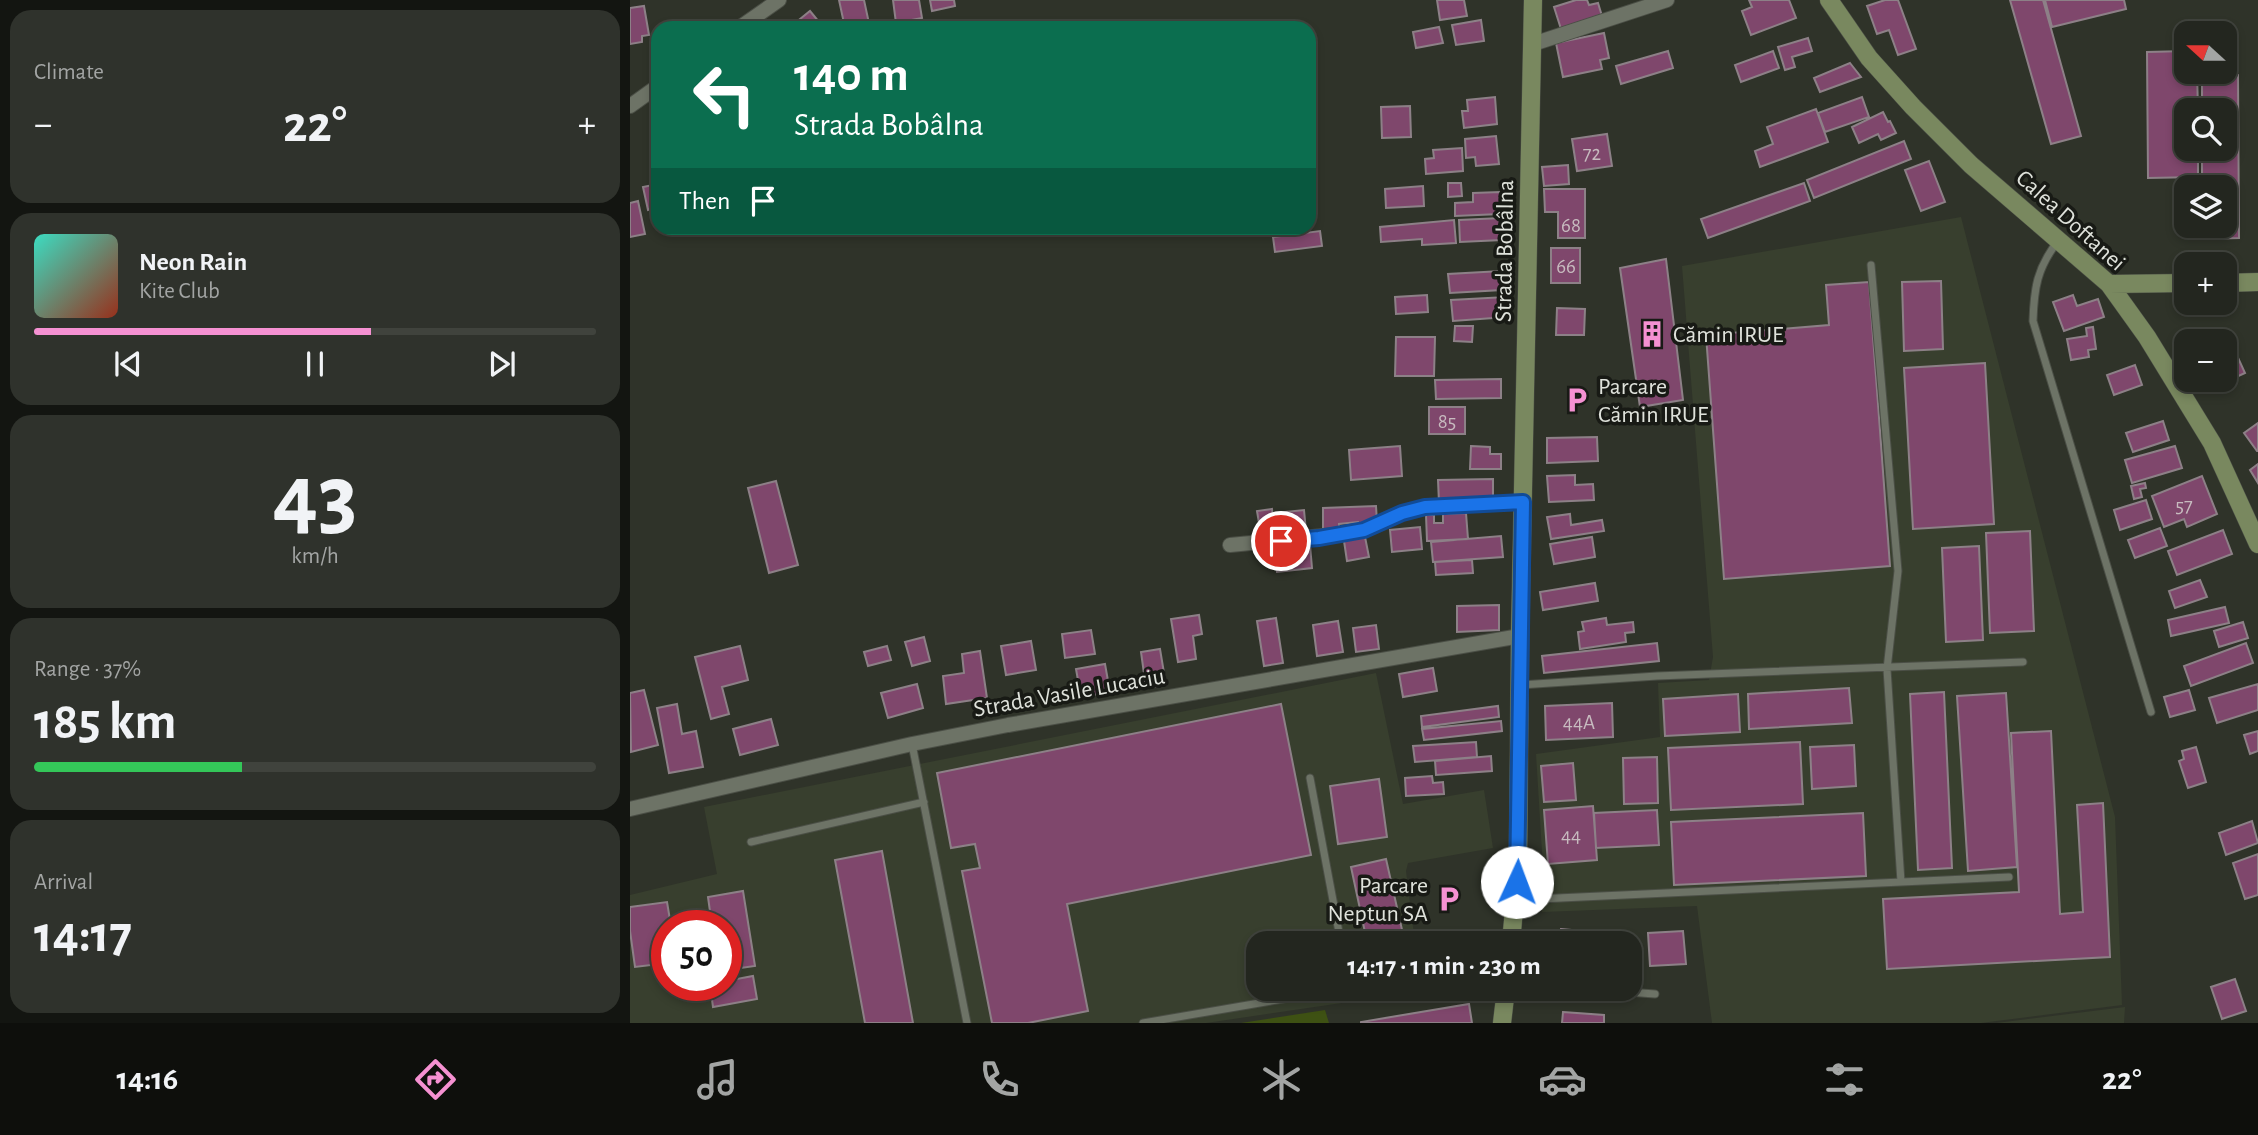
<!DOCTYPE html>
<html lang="en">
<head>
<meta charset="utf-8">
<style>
  :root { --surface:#23261f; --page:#2f322c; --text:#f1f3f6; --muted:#a3a5a4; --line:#40433d; --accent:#f591d2 }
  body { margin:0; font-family:"Alegreya Sans",sans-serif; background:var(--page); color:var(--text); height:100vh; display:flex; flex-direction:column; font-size:26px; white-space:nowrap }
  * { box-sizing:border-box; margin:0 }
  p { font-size:23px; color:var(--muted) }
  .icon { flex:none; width:38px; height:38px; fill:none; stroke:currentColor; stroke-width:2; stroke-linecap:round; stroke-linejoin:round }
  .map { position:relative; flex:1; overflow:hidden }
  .side { display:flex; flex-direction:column; gap:10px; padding:10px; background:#131511; width:630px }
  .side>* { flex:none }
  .top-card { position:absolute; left:21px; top:21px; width:665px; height:214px; border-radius:21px; box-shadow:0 4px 10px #0003,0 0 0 2px var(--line); background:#0b6e4f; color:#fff; overflow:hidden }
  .needle { width:46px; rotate:291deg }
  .buttons { position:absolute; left:1544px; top:21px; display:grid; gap:14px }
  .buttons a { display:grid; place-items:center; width:63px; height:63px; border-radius:14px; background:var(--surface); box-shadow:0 4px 10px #0003,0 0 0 2px var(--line); font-size:35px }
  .speed { position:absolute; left:21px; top:910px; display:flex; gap:14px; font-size:35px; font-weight:700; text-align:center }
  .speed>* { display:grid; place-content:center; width:91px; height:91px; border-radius:50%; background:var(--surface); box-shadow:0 4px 10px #0003,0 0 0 2px var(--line); line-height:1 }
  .speed .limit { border:10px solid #d22; background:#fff; color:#111 }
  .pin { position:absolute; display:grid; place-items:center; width:60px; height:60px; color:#fff; margin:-30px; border:4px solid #fff; border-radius:50%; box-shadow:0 2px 7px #0007 }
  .me { position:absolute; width:77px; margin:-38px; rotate:2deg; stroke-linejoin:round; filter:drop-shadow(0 0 5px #0008) }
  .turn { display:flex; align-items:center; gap:24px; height:147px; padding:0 28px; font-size:32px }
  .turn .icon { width:91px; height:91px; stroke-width:2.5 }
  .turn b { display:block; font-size:49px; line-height:60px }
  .then { display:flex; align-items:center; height:66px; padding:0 28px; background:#0003; gap:14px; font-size:26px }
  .big { font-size:52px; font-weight:600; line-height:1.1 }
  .side .widget { flex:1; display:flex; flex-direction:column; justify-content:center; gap:10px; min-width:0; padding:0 24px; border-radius:21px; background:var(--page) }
  .side .dial { align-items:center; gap:0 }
  .dial b { font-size:91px; line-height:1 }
  .song { display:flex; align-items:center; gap:21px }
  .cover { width:84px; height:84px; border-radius:10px; background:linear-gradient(135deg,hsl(170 70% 55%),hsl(10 70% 35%)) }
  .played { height:7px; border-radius:4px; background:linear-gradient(90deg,var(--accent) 60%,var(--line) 60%) }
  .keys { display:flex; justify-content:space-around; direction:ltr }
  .heat { display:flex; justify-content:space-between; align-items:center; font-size:38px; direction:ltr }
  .charge { height:10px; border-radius:5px; background:linear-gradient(90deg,#34c759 37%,var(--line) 0) }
  .trip { position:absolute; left:616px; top:931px; width:396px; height:70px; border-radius:21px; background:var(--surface); box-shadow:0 4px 10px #0003,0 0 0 2px var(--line); font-weight:600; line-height:70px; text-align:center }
  .tabs { display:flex; height:112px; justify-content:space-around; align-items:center; background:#0e0f0c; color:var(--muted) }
  .tabs .icon { width:49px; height:49px }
  .tabs .selected { color:var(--accent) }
  .tabs b { font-size:32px; color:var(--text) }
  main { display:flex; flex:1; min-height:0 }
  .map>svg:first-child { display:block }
</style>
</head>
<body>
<main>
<section class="side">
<div class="widget"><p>Climate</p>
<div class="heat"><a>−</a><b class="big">22°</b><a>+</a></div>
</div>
<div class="widget">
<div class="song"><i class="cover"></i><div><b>Neon Rain</b><p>Kite Club</p></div></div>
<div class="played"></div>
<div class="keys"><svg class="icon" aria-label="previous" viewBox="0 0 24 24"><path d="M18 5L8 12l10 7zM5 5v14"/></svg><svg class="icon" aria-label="pause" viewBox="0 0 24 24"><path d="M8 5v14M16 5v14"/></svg><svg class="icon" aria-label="next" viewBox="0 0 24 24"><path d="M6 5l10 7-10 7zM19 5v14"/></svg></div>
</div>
<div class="widget dial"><b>43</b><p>km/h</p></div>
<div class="widget"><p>Range · 37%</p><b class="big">185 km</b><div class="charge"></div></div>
<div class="widget"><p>Arrival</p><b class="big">14:17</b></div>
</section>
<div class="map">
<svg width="1628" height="1023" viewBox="0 0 1628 1023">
  <rect width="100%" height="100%" fill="#2f3329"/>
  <!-- built -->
  <path fill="#383f2e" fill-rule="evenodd" d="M1331 217 1485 817 1492 1005 1351 1023H1082L1067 906 912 912 914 884 906 754 1030 737 1028 683 1079 680 1083 657 1052 266Z
    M746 673 773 804 854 790 863 848 778 863 776 871 785 943H628V989H794V991L576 1023H0V895L87 874 74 807ZM37 926H96V985H37Z
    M1495 1007 1494 1023H1366Z"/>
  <!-- green -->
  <path fill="#3e5113" d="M695 1010 699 1023H611Z"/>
  <!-- building -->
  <path fill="#7f476c" stroke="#8d8087" stroke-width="2" d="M209 0H234L240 28H215Z
    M263 0H289L292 18 266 23Z
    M300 0H324L325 6 302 11Z
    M807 0H834L837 16 810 20Z
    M946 0H957L959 5 968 3 972 16 931 29 924 7Z
    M1119 0H1159L1166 18 1121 35 1112 11 1122 7Z
    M1255 0H1268L1286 49 1268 55 1259 30 1247 34 1237 6Z
    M1380 0H1413L1451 136 1421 144Z
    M1415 0H1494L1496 9 1422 27Z
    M14 6 19 35 12 36V42L0 44V8Z
    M180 11 194 28H159Z
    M851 20 854 41 826 45 822 25Z
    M809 27 813 43 786 48 783 32Z
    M974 33 979 58 970 60 972 69 933 77 926 43Z
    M1178 38 1182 51 1162 57 1165 67 1155 70 1148 47Z
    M1038 51 1043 68 991 84 986 66Z
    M1143 51 1149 68 1111 82 1105 65Z
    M1556 51V72H1567L1568 110H1556V149H1568V177L1518 178 1517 52Z
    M1220 63 1231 77 1190 92 1184 78Z
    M1572 75H1608L1609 238 1573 239 1572 226H1594V187H1572V149H1594V110H1572Z
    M865 97 867 124 834 128 832 111H838L837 100Z
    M1232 97 1239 117 1195 132 1188 113Z
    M780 106 781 137 752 138 751 107Z
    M1186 109 1198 142 1130 167 1125 151 1143 144 1137 127Z
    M1253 112 1258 122 1260 121 1266 133 1251 140 1248 134 1229 143 1222 127Z
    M28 128V162L22 129Z
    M977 134 982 166 947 171 942 139Z
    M866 136 869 164 846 166 845 157 836 158 835 139Z
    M1274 141 1281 159 1184 198 1177 180Z
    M832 148 833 171 796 174 795 159 804 158 803 150Z
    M1299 161 1315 202 1291 211 1275 170Z
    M938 165 939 184 914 186 912 167Z
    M818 183H831L832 196 818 197Z
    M1174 183 1180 201 1078 238 1071 219Z
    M28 184V207L18 210 13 187Z
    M793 186 794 206 756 208 755 189Z
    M914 189H955V238H928V212H915Z
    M870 192V214L825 216V203L843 202V193Z
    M8 201 15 234 0 237V203Z
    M871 218 872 240 830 242 829 220Z
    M824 220 826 243 792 245V239L751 242 750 227Z
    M690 231 692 246 645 252 643 237Z
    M921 248H950V283H921Z
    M1036 259 1053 400 1010 407 990 268Z
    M871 271 872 290 820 293 818 274Z
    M1311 281 1313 349 1274 351 1272 282Z
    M1239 282 1260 566 1094 579 1076 335 1199 325 1196 285Z
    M797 295 798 312 766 314 765 297Z
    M1443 295 1447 306 1468 299 1474 317 1434 331 1423 302Z
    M876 297 877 317 823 321 821 300Z
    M927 308 955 309 954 335H926Z
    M825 326H843L842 342 824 341Z
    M1463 327 1466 349 1458 350 1459 357 1441 360 1437 339 1457 336 1456 328Z
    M766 337H805L804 376H765Z
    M1604 349 1615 373 1574 392 1568 380H1594V354Z
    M1355 363 1364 524 1283 529 1274 368Z
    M1505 365 1512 385 1484 395 1477 375Z
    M871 379V398L806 399 805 380Z
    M799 407H835V434H799Z
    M1533 421 1539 440 1503 452 1496 433Z
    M1628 423V451H1627L1614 433Z
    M967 437 968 461 917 463V438Z
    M770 446 772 476 721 480 719 450Z
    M841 446 860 447V454H871V469H840Z
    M1545 446 1552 468 1502 483 1495 460Z
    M1628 464V483L1620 470Z
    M945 475V485L963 484 964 500 919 502 917 476Z
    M1572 476 1587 514 1557 527 1554 519 1534 527 1522 496Z
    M863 479V502L809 503 808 480Z
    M146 481 168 565 139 573 118 488Z
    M1515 483 1516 488 1510 489 1512 497 1504 499 1501 486Z
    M1516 500 1522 519 1490 530 1484 510Z
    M746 506 747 522 729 529 728 522 709 524V530L693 532V508Z
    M642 509 644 528 630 529 627 511Z
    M674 510 676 531 649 534 646 513Z
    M836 513 838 539 797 541 796 515H804V523H813V514Z
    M940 514 941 525 972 520 974 531 921 539 917 517Z
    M790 527 792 549 762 552 760 530Z
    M1530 528 1537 546 1505 558 1498 540Z
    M1593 530 1602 554 1547 575 1538 551Z
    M1400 531 1404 631 1360 633 1356 533Z
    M871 536 873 557 803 562 801 542Z
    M735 537 739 557 717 561 714 541Z
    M962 537 965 557 924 564 920 544Z
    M680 545 682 568 647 572 645 549Z
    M1349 546 1353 640 1316 642 1312 548Z
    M842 560 843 573 806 575 805 562Z
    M1570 580 1577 597 1545 608 1539 591Z
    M965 583 968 601 913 610 910 592Z
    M869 605V630L827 632V606Z
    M1595 607 1599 623 1541 636 1538 620Z
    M569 615 572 634 563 636 566 659 548 662 541 619Z
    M646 618 653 663 634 666 627 621Z
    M976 618 977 625 1003 622 1004 632 995 633 996 642 950 649 948 632 954 631 952 622Z
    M708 621 713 652 687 656 683 625Z
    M1613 622 1618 638 1589 647 1584 631Z
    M746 625 749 649 726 652 723 628Z
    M461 630 465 654 435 658 432 634Z
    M294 637 300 661 282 666 275 642Z
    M401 641 406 670 376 675 371 646Z
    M1027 643 1029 661 914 673 912 656Z
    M1616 643 1623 663 1561 686 1554 666Z
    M110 646 118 680 92 687 99 714 81 719 65 657Z
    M257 646 261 660 238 666 234 652Z
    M530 649 536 685 516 688 511 652Z
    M350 651 357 698 316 704 313 676 334 673 332 654Z
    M475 664 480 692 451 697 446 669Z
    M803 668 807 691 773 697 769 674Z
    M287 684 293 708 258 718 251 693Z
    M1628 684V710L1587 723 1579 698Z
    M1219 688 1222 723 1119 729 1118 694Z
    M14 690 28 745 1 752 0 693Z
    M1559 690 1565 710 1540 717 1534 697Z
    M1314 692 1322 868 1288 870 1280 694Z
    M1376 693 1387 867 1338 871 1327 696Z
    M1108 694 1110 732 1035 736 1033 699Z
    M982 703 983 737 916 740 915 706Z
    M47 704 52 734 66 731 73 767 39 773 27 708Z
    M651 704 681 855 437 904 458 1011 398 1023H362L332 871 350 868 345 844 321 848 307 773Z
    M868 706 869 717 792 727 791 716Z
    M141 719 148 745 110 755 103 729Z
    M871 721 872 731 794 740 792 729Z
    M1421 731 1430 914 1453 912 1447 805 1473 803 1480 957 1257 969 1253 899 1389 892 1381 733Z
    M1628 731V751L1620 754 1614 735Z
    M846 742 847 757 785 762 783 746Z
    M1170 742 1173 804 1041 810 1038 748Z
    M1224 745 1226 786 1182 789 1180 747Z
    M1566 747 1576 782 1558 788 1549 761 1554 759 1552 751Z
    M861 756 862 771 806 775 805 761Z
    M1027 757 1028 803 994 804 993 758Z
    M943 763 946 800 914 802 911 766Z
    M802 776 803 783 813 782 814 794 776 796 775 778Z
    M749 779 757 837 708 844 700 786Z
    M963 806 967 860 918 864 914 810Z
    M1027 810 1029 845 966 848 964 813Z
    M1233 813 1236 876 1044 885 1041 822Z
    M1622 821 1628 843 1596 855 1589 833Z
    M252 851 283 1023H235L205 860Z
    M1628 854V895L1615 899 1603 863Z
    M756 859 775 943H754L752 933 736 937 721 867Z
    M113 891 125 966 96 970V926H82L78 897Z
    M37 902 41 926H37V963L5 967 0 931V907Z
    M931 929 984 934 983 943H930Z
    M1053 931 1056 964 1020 966 1018 933Z
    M123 976 127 999 83 1007 80 985H96V981Z
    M1605 979 1616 1011 1592 1019 1581 987Z
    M839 1004 842 1023H731V1022Z
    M933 1012 974 1015V1023H932Z"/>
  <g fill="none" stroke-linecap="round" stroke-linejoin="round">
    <defs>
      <path id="service" d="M1428 241C1407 268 1404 288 1403 321L1521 712
        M1241 265 1268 571 1257 669 1271 882
        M890 685 1027 676 1393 662
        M282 744 337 1023
        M680 778 711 943
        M121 842 294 802
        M886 900 1379 877
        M957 989 1025 994
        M513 1023 711 989"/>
      <path id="minor" d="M109 28 149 0
        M903 44 1037 0
        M0 106 28 86
        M600 545 714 534 734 530 771 513 795 507 893 502
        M0 809 282 744 378 725 890 636"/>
      <path id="secondary" d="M1199 0 1239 58 1283 107 1341 165 1479 284 1517 337 1582 443 1628 544
        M1594 283 1628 282
        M1479 284 1556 283
        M881 943 888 864 890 636 903 0
        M872 1023 876 989"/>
    </defs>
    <!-- service casing -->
    <use href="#service" stroke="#4b4f46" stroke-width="9"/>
    <!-- minor casing -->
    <use href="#minor" stroke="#4b4f46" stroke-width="16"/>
    <!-- secondary casing -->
    <use href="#secondary" stroke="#4b4f46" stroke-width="19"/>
    <!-- service -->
    <use href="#service" stroke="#6d7366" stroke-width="7"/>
    <!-- minor -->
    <use href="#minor" stroke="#6d7366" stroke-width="14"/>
    <!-- secondary -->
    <use href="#secondary" stroke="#79885f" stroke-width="18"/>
  </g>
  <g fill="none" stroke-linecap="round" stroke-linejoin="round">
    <defs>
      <path id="route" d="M651 541 689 538 734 530 772 513 795 507 893 502 887 882"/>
    </defs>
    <!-- route casing -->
    <use href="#route" stroke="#114b97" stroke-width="18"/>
    <!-- route -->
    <use href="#route" stroke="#1a73e8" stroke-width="12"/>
  </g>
  <!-- icons -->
  <defs>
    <symbol id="building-bare" viewBox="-9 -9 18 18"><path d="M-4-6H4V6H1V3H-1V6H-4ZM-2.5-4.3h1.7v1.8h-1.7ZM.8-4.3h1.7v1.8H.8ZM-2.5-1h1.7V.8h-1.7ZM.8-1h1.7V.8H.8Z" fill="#f591d2" stroke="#181a15" stroke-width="2.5" paint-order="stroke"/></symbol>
    <symbol id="parking-bare" viewBox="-9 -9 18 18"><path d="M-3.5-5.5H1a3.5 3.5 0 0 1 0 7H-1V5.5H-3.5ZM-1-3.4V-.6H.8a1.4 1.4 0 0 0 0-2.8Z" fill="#f591d2" stroke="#181a15" stroke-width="2.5" paint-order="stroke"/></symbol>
  </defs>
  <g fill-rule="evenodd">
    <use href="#building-bare" x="1003" y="315" width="38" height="38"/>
    <use href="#parking-bare" x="928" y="381" width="38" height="38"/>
    <use href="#parking-bare" x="800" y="880" width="38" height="38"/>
  </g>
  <g text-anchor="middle" stroke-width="7" stroke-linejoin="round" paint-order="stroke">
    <!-- number labels -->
    <g font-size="21" fill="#c7bbbf">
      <text x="962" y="160">72</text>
      <text x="941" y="232">68</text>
      <text x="936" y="273">66</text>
      <text x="817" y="428">85</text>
      <text x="1554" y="512">57</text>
      <text x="949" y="729">44A</text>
      <text x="941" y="842">44</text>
    </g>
    <!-- street labels -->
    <g font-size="24" fill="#dfe2db" stroke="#181a15">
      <text transform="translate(1441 220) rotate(42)" y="8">Calea Doftanei</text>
      <text transform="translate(874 251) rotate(-89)" y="8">Strada Bobâlna</text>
      <text transform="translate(439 692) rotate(-10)" y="8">Strada Vasile Lucaciu</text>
    </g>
    <!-- poi labels -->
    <g font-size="24" fill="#dfe2db" stroke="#181a15" text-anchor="start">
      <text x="1043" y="342">Cămin IRUE</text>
      <text x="968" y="394">Parcare<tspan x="968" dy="28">Cămin IRUE</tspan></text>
      <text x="798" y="893" text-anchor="end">Parcare<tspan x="798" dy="28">Neptun SA</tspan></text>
    </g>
  </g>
</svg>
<div class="buttons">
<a><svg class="needle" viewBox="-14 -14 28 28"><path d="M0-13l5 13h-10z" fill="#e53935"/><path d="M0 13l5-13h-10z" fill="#a3a5a4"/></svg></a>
<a><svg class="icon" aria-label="search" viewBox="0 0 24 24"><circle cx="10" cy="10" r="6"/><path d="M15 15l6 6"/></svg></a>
<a><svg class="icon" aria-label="layers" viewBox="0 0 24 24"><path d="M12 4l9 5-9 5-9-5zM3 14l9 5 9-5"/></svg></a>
<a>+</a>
<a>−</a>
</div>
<div class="speed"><div class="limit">50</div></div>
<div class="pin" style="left:651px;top:541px;background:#d93025"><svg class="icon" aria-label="arrive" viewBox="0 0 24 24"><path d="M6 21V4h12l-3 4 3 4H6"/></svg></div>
<svg class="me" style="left:887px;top:882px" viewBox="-20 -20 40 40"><circle r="19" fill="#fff"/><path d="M0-13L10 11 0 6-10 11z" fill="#1a73e8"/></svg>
<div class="trip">14:17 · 1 min · 230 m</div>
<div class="top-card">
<div class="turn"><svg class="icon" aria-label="left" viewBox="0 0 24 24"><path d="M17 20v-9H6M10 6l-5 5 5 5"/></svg><div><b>140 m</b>Strada Bobâlna</div></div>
<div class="then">Then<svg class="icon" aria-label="arrive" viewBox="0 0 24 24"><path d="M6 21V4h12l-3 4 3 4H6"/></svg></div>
</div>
</div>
</main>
<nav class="tabs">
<b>14:16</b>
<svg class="icon selected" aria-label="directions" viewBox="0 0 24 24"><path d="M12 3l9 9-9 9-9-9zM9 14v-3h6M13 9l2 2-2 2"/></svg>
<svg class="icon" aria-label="music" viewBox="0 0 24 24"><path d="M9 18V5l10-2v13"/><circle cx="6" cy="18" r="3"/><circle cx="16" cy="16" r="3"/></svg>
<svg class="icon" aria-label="phone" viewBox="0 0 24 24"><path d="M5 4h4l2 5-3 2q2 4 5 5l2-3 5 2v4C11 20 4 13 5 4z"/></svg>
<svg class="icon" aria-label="climate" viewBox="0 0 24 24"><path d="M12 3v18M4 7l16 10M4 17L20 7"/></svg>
<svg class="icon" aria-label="car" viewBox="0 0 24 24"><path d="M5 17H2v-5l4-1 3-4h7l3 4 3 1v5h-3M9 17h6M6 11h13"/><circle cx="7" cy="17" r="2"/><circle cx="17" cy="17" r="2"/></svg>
<svg class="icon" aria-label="filters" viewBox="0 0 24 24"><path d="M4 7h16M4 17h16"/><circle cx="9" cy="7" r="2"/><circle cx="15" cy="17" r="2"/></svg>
<b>22°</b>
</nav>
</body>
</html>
